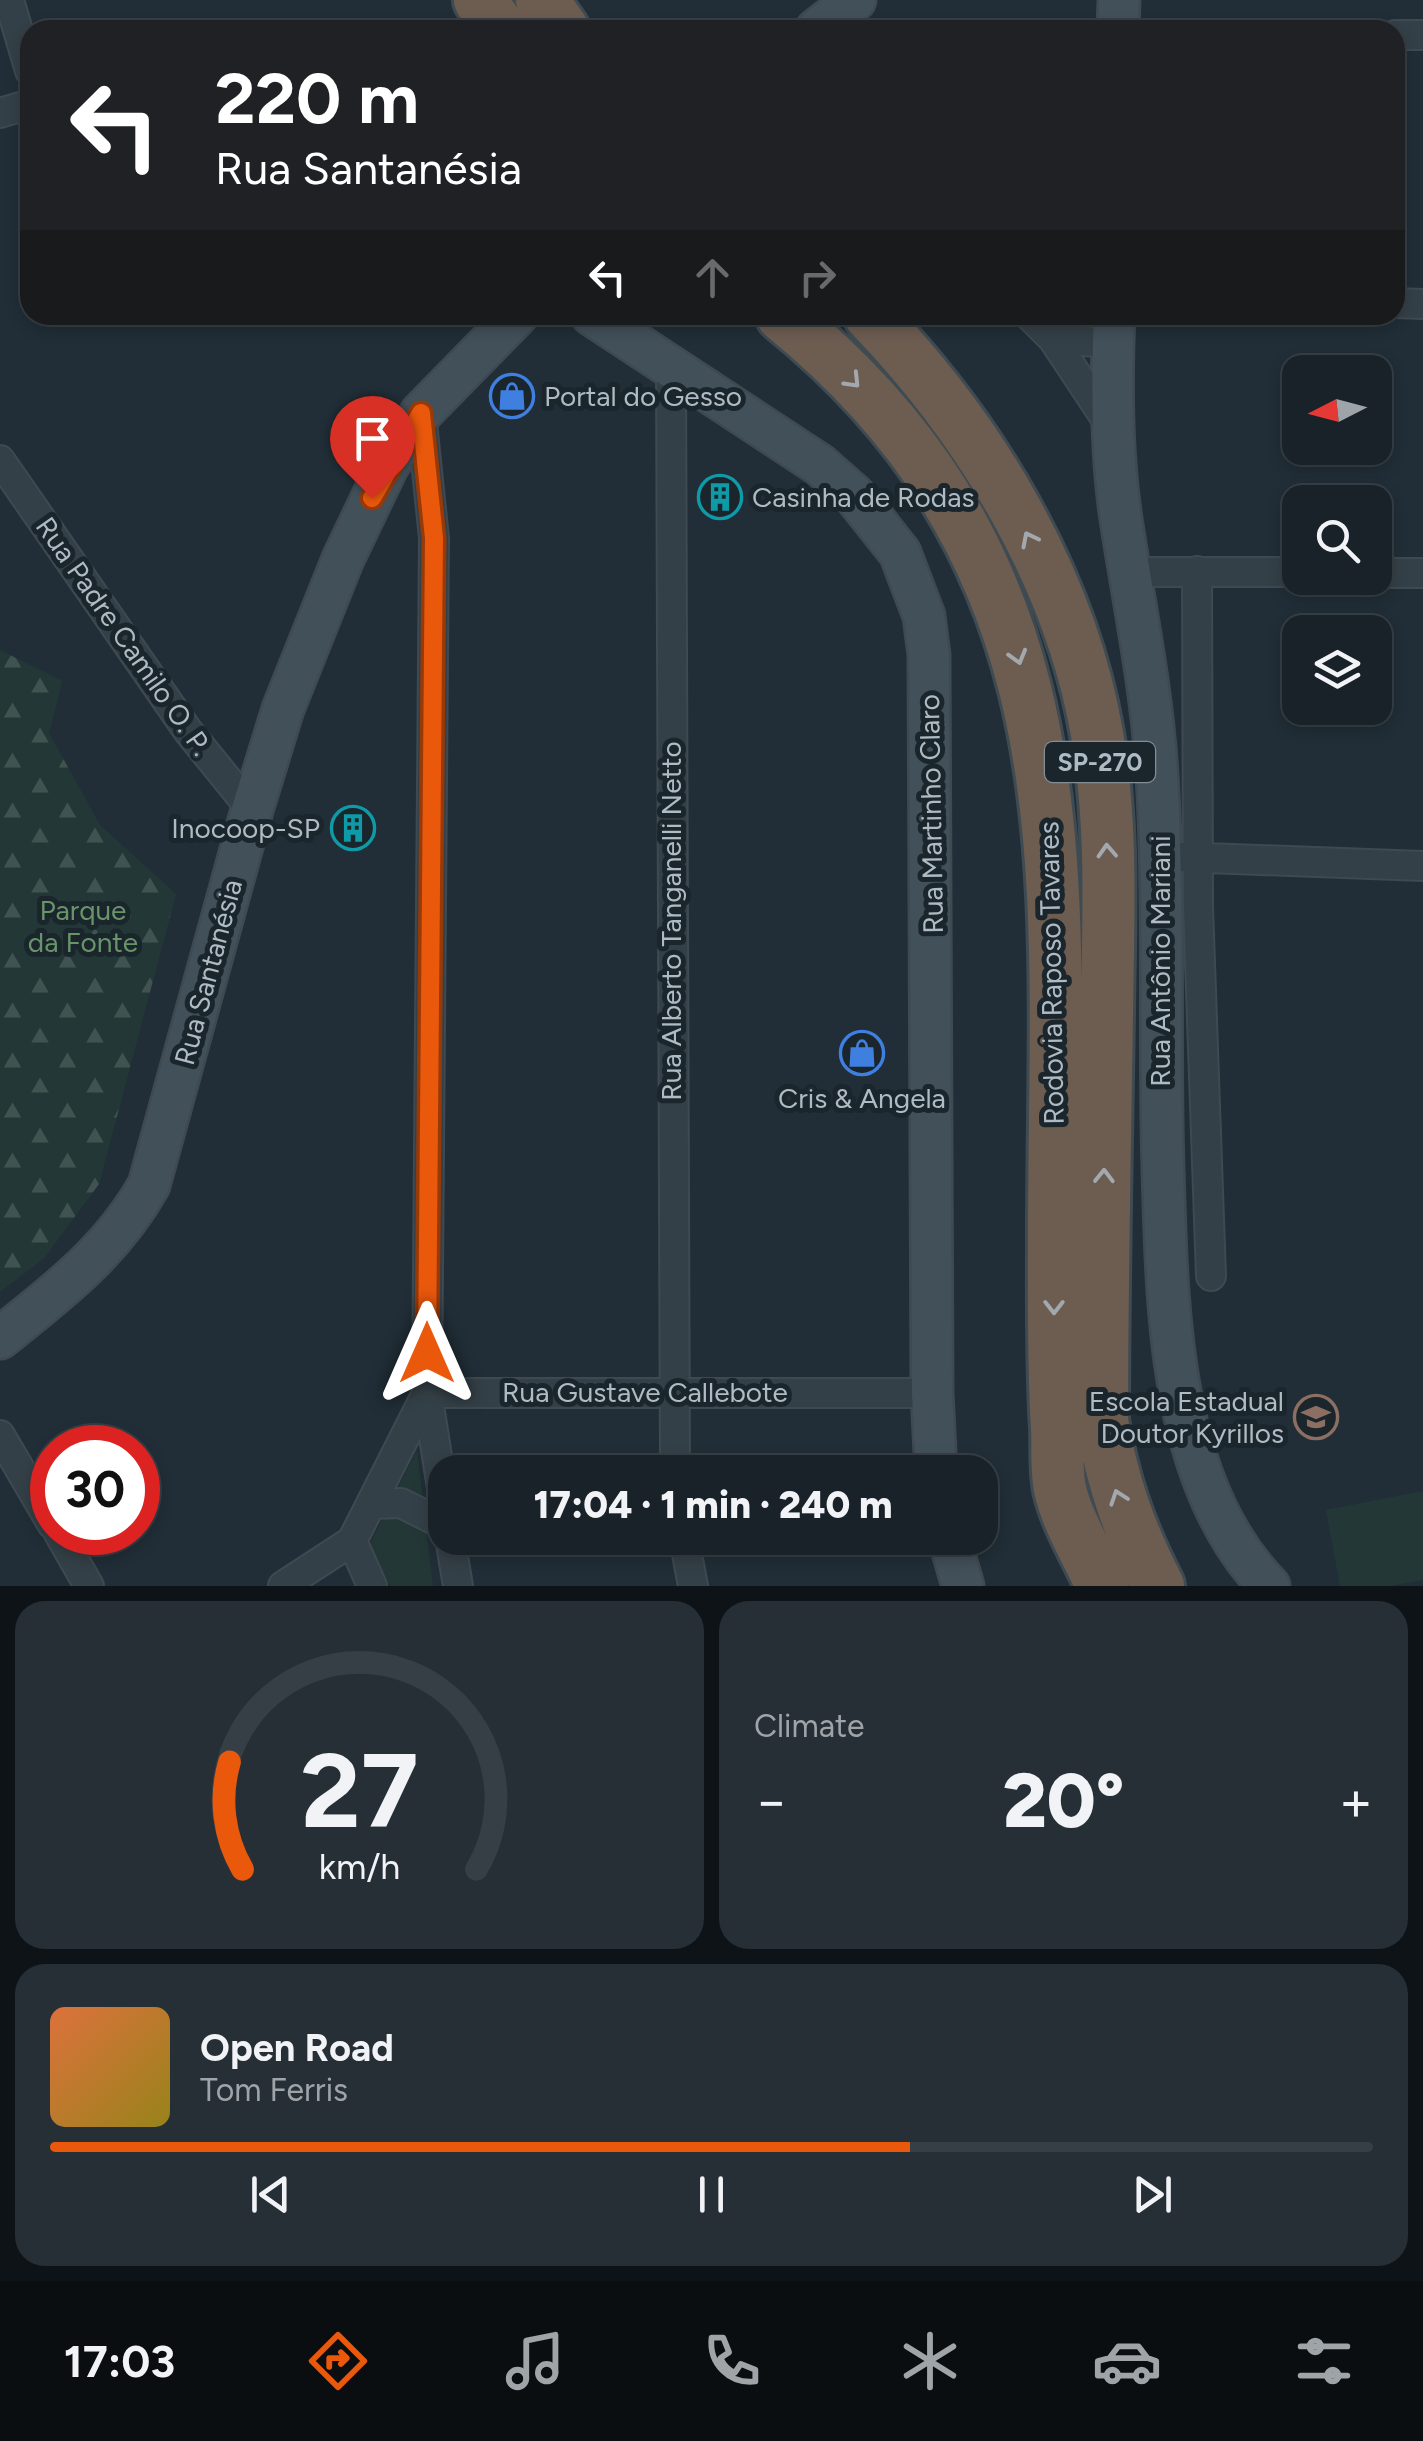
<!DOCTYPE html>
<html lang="en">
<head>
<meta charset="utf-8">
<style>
  :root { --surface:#192229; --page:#262f35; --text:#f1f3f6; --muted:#9fa4a8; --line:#373f46; --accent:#ea580c }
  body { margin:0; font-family:Figtree,sans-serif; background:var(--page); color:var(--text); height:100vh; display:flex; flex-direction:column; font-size:38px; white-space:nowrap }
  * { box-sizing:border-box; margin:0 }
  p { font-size:32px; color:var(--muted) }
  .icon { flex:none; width:55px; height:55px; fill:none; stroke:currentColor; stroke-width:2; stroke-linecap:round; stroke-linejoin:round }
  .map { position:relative; height:1586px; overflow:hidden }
  .side { display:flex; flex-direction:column; gap:15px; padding:15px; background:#0e1317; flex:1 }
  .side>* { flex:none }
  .top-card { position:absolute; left:20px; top:20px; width:1385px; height:305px; border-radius:30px; box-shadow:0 5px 15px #0003,0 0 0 2px var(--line); background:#202124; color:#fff; overflow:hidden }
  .needle { width:65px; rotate:264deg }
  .buttons { position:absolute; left:1282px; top:355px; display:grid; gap:20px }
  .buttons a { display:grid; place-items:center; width:110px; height:110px; border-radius:20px; background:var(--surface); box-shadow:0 5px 15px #0003,0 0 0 2px var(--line); font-size:50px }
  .speed { position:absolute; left:30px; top:1425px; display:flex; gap:20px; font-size:50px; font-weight:700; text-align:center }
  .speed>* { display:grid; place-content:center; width:130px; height:130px; border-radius:50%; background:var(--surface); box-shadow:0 5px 15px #0003,0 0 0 2px var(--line); line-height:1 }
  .speed .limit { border:15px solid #d22; background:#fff; color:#111 }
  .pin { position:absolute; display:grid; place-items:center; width:85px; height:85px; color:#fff; margin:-102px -42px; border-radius:50% 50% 50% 0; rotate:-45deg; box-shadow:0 0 10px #0007 }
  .pin .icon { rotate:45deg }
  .me { position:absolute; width:110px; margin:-55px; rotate:0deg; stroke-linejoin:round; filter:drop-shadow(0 0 8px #0008) }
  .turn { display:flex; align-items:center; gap:35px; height:210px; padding:0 30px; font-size:45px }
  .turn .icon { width:130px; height:130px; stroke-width:2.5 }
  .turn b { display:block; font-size:70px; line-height:85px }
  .lanes { display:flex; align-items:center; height:95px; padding:0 30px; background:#0003; justify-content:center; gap:50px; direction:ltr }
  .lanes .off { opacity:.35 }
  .big { font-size:75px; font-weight:800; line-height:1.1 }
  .side .widget { flex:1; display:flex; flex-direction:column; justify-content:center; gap:15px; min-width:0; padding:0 35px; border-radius:30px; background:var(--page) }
  .side .dial { align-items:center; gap:0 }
  .dial svg { height:260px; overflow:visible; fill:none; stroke:var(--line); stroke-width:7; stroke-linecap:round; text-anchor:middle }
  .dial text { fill:var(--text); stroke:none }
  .song { display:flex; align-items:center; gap:30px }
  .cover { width:120px; height:120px; border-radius:15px; background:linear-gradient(135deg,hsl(20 70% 55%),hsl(50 70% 35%)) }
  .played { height:10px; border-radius:5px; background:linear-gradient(90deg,var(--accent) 65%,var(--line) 65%) }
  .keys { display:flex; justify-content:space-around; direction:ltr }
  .heat { display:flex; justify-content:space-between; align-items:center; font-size:55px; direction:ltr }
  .side .tiles { flex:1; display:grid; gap:15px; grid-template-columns:1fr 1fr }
  .widget:last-child { grid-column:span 2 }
  .trip { position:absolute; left:428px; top:1455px; width:570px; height:100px; border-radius:30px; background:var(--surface); box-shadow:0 5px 15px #0003,0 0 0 2px var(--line); font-weight:800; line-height:100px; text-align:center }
  .tab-bar { display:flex; height:160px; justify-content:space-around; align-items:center; background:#0a0e10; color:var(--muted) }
  .tab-bar .icon { width:70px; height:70px }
  .tab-bar .on { color:var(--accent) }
  .tab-bar b { font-size:45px; color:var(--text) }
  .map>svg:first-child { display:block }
</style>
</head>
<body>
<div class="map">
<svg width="1423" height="1586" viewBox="0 0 1423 1586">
  <defs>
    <pattern id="forest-firs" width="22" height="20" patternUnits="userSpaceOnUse" patternTransform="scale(2.5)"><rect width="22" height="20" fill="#233836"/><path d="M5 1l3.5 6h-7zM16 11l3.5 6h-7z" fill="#405351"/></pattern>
  </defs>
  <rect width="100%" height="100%" fill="#212e37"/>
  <!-- green -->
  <path fill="#233836" d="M417 1450 433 1586H390L369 1546Z
    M1423 1491V1580L1390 1586H1340L1326 1510Z"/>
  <!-- forest -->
  <path fill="url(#forest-firs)" d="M0 650 62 681 49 733 100 825 176 894 99 1184 44 1258 0 1292Z"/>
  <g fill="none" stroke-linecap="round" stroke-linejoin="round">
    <defs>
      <path id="street" d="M9 0 30 71
        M1395 35H1423
        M0 113 30 104
        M1395 303 1423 304
        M1029 315 1053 339 1112 428
        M1053 339 1113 343
        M671 370 675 1472
        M421 413 434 538 427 1393 445 1507
        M0 460 188 731 252 810
        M1197 571 1198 906 1211 1276
        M1131 572H1300
        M1375 573H1423
        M1180 857 1423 866
        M427 1393H932
        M0 1435 52 1524
        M371 1504 401 1503 445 1525
        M58 1532 89 1586
        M450 1538 458 1586
        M684 1538 693 1586
        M352 1541 372 1586
        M283 1586 352 1541 427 1393"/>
      <path id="secondary" d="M816 30 855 0
        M1118 30 1119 0
        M592 315 820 465 854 495 900 553 924 616 929 655 932 1393 936 1472
        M1114 315C1111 383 1111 452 1121 519 1134 604 1152 689 1157 775 1165 906 1159 1038 1163 1169 1167 1304 1168 1483 1269 1586
        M0 1338C58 1292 112 1251 149 1185L252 810 283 709 343 559 387 467 421 413 517 315
        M949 1538 963 1586"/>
      <path id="highway" d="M480 0 501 30
        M542 0 563 30
        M782 315C1095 569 1054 877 1054 1239 1054 1302 1053 1365 1057 1428 1058 1448 1056 1470 1060 1489 1067 1521 1089 1556 1102 1586
        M870 315C980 429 1070 577 1097 734 1113 826 1108 921 1107 1013 1105 1149 1102 1285 1102 1421 1112 1482 1130 1532 1158 1586"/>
    </defs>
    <!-- street casing -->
    <use href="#street" stroke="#3e4951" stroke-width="32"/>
    <!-- secondary casing -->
    <use href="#secondary" stroke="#3e4951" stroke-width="45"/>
    <!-- highway casing -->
    <use href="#highway" stroke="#3f4b52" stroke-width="58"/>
    <!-- street -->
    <use href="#street" stroke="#344047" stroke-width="28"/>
    <!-- secondary -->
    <use href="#secondary" stroke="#42505a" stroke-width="40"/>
    <!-- highway -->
    <use href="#highway" stroke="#6d5d51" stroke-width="52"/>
  </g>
  <!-- one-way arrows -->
  <defs><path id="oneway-chevron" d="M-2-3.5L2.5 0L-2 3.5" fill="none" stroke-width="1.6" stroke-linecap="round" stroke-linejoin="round" transform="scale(2.5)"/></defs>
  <g stroke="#a2a8ad">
    <use href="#oneway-chevron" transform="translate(853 381) rotate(46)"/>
    <use href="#oneway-chevron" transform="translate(1029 539) rotate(-117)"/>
    <use href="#oneway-chevron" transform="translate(1018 657) rotate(74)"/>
    <use href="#oneway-chevron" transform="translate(1107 851) rotate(-93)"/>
    <use href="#oneway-chevron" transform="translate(1104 1176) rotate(-89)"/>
    <use href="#oneway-chevron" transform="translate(1054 1307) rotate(90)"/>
    <use href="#oneway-chevron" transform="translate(1118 1497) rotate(-109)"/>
  </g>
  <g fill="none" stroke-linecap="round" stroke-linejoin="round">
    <defs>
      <path id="route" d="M372 498 421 413 434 538 427 1353"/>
    </defs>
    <!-- route casing -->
    <use href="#route" stroke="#983908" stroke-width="25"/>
    <!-- route -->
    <use href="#route" stroke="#ea580c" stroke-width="18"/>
  </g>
  <!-- icons -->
  <defs>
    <symbol id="shop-ring" viewBox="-11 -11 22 22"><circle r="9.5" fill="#1a252c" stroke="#3f7fe0" stroke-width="1.5"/><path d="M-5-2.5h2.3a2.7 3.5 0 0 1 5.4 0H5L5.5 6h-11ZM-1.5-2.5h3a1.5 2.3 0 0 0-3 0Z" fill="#3f7fe0"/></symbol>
    <symbol id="building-ring" viewBox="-11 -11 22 22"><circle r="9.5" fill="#1a252c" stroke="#0f9aa8" stroke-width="1.5"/><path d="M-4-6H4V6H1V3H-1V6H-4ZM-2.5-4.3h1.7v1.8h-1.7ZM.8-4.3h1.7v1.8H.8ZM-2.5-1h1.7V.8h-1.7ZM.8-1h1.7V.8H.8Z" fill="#0f9aa8"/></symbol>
    <symbol id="school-ring" viewBox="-11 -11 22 22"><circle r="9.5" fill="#1a252c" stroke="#8d6e63" stroke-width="1.5"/><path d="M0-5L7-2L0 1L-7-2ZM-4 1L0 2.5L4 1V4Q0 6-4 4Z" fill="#8d6e63"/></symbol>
  </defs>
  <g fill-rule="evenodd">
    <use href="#shop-ring" x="487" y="371" width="50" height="50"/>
    <use href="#building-ring" x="695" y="472" width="50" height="50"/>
    <use href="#building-ring" x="328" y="803" width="50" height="50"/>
    <use href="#shop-ring" x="837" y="1028" width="50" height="50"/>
    <use href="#school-ring" x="1291" y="1392" width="50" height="50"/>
  </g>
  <g text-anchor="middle" stroke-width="10" stroke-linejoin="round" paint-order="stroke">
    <!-- shield labels -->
    <rect fill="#1a252c" stroke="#828e96" stroke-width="2.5" x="1045" y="742" width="110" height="40" rx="8"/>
    <g font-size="25" font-weight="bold" fill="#afbbc4">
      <text x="1100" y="771">SP-270</text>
    </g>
    <!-- poi labels -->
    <g font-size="28" fill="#afbbc4" stroke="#1a252c" text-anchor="start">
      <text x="544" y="406">Portal do Gesso</text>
      <text x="752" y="507">Casinha de Rodas</text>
      <text x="320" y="838" text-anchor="end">Inocoop-SP</text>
      <text x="862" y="1108" text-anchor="middle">Cris &amp; Angela</text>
      <text x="1284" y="1411" text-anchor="end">Escola Estadual<tspan x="1284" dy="32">Doutor Kyrillos</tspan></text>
    </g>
    <!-- street labels -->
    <g font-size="28" fill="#afbbc4" stroke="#1a252c">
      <text transform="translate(124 636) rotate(55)" y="10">Rua Padre Camilo O. P.</text>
      <text transform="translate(931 814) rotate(-91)" y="10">Rua Martinho Claro</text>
      <text transform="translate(671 921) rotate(-90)" y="10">Rua Alberto Tanganelli Netto</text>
      <text transform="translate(1160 961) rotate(-90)" y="10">Rua Antônio Mariani</text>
      <text transform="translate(208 972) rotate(-75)" y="10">Rua Santanésia</text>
      <text transform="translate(1051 973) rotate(-91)" y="10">Rodovia Raposo Tavares</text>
      <text x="645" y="1402">Rua Gustave Callebote</text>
    </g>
    <!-- park labels -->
    <g font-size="28" fill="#679469" stroke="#1a252c">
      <text x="83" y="920">Parque<tspan x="83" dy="32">da Fonte</tspan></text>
    </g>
  </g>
</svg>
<div class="buttons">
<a><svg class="needle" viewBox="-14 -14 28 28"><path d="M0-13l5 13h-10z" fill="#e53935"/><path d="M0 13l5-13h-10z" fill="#9fa4a8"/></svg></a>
<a><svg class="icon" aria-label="search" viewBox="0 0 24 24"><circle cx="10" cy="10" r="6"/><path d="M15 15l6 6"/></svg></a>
<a><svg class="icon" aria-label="layers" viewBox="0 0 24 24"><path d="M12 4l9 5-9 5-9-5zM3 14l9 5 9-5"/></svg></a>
</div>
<div class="speed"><div class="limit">30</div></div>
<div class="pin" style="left:372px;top:498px;background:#d93025"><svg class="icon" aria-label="arrive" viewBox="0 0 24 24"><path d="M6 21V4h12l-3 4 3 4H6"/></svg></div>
<svg class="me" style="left:427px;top:1353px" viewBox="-20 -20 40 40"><path d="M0-17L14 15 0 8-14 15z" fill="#ea580c" stroke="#fff" stroke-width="4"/></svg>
<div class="trip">17:04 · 1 min · 240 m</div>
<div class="top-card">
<div class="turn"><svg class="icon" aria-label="left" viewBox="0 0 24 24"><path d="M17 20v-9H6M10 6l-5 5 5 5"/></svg><div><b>220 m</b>Rua Santanésia</div></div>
<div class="lanes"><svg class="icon" aria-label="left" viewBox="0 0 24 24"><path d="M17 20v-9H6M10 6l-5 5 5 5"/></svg><svg class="icon off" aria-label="ahead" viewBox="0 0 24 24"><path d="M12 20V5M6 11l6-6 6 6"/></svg><svg class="icon off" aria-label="right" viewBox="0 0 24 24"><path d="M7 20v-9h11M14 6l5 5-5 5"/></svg></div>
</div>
</div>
<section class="side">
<div class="tiles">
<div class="widget dial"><svg viewBox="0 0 100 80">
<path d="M14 69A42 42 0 1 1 86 69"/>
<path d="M14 69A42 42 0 0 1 10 36" stroke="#ea580c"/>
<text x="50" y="56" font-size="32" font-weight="700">27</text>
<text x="50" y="72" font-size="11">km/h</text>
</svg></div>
<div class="widget"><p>Climate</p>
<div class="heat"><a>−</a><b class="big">20°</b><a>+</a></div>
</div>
<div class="widget">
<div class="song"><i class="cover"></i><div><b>Open Road</b><p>Tom Ferris</p></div></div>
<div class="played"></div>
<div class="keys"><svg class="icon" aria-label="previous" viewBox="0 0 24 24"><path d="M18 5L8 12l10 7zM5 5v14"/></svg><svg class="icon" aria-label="pause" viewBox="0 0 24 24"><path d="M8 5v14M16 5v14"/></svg><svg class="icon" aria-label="next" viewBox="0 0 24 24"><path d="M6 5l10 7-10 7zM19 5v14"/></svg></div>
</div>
</div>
</section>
<nav class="tab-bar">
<b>17:03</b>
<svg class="icon on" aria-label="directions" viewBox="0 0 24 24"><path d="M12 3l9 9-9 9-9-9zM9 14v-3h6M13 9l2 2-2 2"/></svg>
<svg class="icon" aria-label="music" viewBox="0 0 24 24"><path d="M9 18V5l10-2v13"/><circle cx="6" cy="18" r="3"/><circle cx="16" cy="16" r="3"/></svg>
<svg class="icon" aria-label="phone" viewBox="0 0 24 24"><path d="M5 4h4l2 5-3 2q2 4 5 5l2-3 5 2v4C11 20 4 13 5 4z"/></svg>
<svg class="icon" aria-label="climate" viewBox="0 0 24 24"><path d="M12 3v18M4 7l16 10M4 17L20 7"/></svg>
<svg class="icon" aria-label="car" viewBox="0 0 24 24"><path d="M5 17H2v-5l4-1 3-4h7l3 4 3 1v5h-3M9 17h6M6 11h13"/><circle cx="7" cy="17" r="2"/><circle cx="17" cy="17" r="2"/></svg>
<svg class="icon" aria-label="filters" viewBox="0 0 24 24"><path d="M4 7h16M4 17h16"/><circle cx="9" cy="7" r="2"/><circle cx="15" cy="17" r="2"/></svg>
</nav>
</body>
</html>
